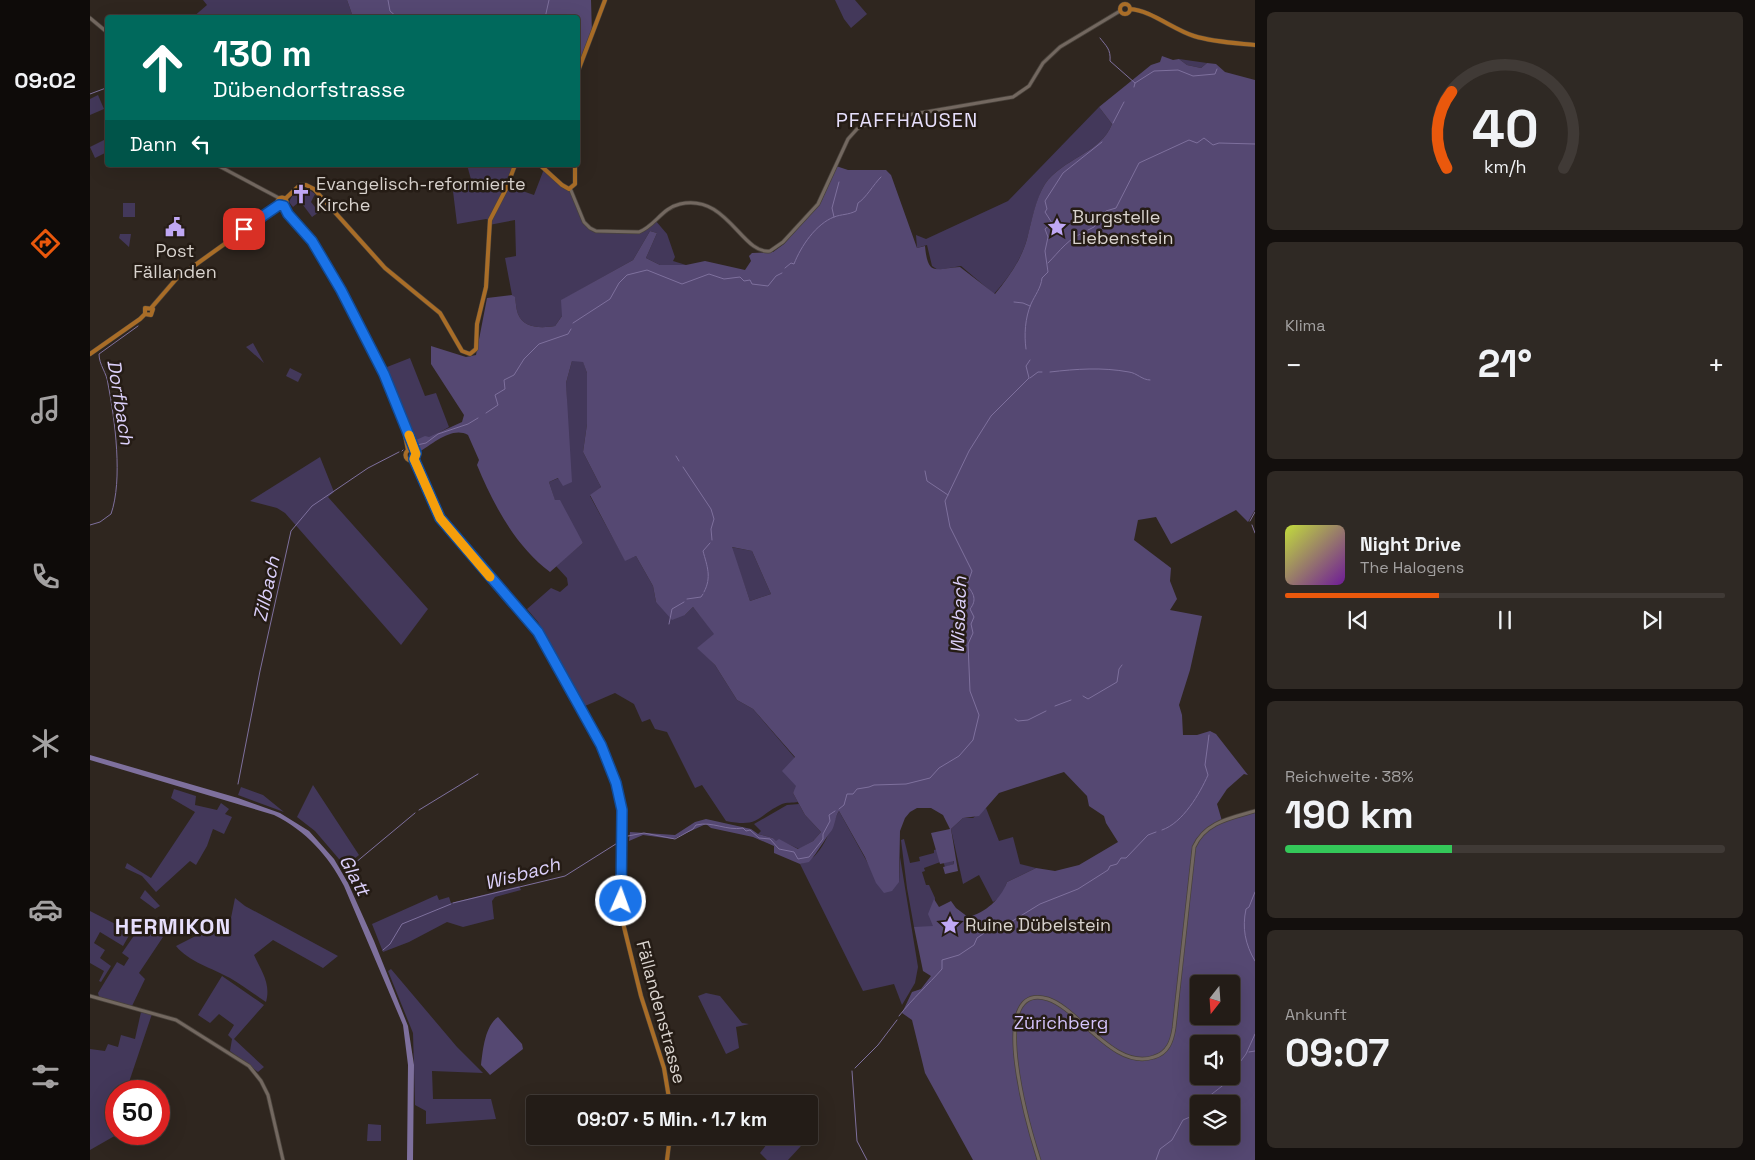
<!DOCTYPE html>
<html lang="de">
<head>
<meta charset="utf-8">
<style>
  :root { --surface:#231c17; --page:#2f2924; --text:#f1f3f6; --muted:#a3a1a1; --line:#403a36; --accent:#ea580c }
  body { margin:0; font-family:"Space Grotesk",sans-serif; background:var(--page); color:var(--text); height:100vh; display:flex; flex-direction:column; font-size:19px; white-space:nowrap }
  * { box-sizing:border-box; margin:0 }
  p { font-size:16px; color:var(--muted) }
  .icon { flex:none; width:28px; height:28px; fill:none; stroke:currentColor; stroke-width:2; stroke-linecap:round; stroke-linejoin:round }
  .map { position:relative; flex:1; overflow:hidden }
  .panel { display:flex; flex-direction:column; gap:12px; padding:12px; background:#130f0d; width:500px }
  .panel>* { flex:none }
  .guide { position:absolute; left:15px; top:15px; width:475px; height:152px; border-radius:5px; box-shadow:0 5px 20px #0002,0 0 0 1px var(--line); background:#00695c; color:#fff; overflow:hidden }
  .needle { width:32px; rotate:197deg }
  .fabs { position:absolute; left:1100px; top:975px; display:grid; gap:10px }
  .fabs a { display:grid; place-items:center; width:50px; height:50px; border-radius:5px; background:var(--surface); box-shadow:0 5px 20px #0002,0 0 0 1px var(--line); font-size:25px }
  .speed { position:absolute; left:15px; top:1080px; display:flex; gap:10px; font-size:25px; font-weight:700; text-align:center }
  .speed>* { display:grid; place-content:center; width:65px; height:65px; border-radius:50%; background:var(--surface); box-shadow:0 5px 20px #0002,0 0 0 1px var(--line); line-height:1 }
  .speed .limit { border:8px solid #d22; background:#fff; color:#111 }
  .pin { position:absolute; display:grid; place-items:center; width:42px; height:42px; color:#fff; margin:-21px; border-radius:10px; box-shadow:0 2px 8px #0006 }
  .me { position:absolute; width:55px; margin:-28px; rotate:2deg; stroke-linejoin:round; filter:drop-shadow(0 0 4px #0008) }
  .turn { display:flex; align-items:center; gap:18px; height:105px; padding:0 25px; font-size:22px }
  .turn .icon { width:65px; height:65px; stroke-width:2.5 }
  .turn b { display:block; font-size:35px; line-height:42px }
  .then { display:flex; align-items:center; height:48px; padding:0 25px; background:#0003; gap:10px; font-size:19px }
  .big { font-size:38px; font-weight:700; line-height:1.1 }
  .panel .widget { flex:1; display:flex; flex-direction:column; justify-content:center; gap:8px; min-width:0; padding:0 18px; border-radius:8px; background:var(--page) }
  .panel .dial { align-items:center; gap:0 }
  .dial svg { height:130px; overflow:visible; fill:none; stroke:var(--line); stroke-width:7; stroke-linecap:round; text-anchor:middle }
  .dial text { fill:var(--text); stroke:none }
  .song { display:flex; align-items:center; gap:15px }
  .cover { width:60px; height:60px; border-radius:8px; background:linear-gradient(135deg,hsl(70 70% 55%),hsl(280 70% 35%)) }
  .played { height:5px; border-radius:2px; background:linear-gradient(90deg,var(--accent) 35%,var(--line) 35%) }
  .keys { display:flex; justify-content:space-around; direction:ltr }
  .heat { display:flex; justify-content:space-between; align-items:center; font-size:28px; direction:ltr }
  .charge { height:8px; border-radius:4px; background:linear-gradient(90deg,#34c759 38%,var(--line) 0) }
  .trip { position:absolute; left:436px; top:1095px; width:292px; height:50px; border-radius:5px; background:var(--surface); box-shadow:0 5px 20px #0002,0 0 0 1px var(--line); font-weight:700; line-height:50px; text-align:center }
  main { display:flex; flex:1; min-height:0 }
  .tab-bar { display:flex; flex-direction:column; width:90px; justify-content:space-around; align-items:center; background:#0e0b09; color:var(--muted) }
  .tab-bar .icon { width:35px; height:35px }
  .tab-bar .on { color:var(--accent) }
  .tab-bar b { font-size:22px; color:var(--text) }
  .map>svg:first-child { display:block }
</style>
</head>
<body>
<main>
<nav class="tab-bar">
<b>09:02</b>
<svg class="icon on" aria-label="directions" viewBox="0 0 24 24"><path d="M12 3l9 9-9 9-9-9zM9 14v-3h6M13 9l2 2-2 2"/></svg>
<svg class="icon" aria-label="music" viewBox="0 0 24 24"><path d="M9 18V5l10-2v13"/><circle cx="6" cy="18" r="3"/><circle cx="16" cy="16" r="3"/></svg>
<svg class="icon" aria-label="phone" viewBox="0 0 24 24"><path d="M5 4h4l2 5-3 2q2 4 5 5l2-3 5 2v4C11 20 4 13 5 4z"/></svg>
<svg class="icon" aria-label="climate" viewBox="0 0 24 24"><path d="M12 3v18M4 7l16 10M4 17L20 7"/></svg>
<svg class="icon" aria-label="car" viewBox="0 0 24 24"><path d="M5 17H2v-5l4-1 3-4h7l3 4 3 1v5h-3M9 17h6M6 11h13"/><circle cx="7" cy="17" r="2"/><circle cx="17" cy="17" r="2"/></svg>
<svg class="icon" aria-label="filters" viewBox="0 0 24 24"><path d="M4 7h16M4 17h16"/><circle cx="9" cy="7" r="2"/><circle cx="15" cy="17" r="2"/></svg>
</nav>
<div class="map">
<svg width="1165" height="1160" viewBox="0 0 1165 1160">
  <rect width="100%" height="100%" fill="#2f261f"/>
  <!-- green -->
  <path fill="#43385a" d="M113 0H257L263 17 102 18 117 5Z
    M745 0H765L777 14 761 28 754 19Z
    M1089 59 1117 63 1111 68 1097 65Z
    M8 95 14 109 0 115V99Z
    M1009 107 1022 124C1011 153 972 159 955 184 945 201 942 221 937 239 931 260 919 277 904 294L871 266 848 270 842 266 837 245 827 248 826 235 836 239 918 201Z
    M16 139 17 152 5 158 0 147Z
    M377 165H425L418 186 444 195 454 169 472 185 480 188 494 222 502 230 551 232 565 220 577 234 585 257 583 261 596 265H570L556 258 567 233 560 231 543 260 472 300V316L465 326C452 328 434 329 428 314 426 309 426 303 425 298L422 295 415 258 426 256 425 220 399 225 400 220 396 219 367 224 362 183H382Z
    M217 188 225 194 221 202 229 212 222 217 210 201 203 207 199 202C203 194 207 187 217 188Z
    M33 203H45V217H33Z
    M30 234H41L39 247 29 238Z
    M163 343 174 363 156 347Z
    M320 358 335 396 346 393 359 427 327 445 297 367Z
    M488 360 493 361 497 373V424L493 452 511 487 500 496 535 560 546 556 563 586 566 602 595 615 603 607 625 634 608 648 625 665 647 700 663 709 705 758 707 787 703 793 708 802C703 803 696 802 692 804 666 816 671 828 636 821L612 785 605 788 577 732 565 729 560 719 552 722 544 704 525 693 495 706 448 622 437 609 461 588 470 592 478 585 477 578 466 566 493 543 465 501 459 482 469 478 477 417 476 383 482 361Z
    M200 368 212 374 208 382 196 376Z
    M230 457 244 492 238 497 338 609 311 645 195 513 187 508 160 501Z
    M641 547 662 551 681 594 660 601Z
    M223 785 269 855 255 866 225 831 207 817Z
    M151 787 173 795 194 812 148 795Z
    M84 789 106 796 105 805 127 810 131 803 139 809 135 814 142 817 134 834 123 829 117 846 106 865 100 861 66 892 52 876 35 868 37 863 61 878 105 812 81 798Z
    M709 804 715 815 731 832 723 841 709 849 689 840 686 842 683 838 668 834 671 831 664 824 697 805Z
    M896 808 909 841 923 837 930 864 946 868 917 882 912 896 903 902 889 875 873 884 861 829 873 818H883Z
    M749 811 786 878 809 882 810 857 828 967 825 983 812 1005 804 984 773 991 710 864C733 859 739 829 749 811Z
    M814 839 820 863 830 861 829 857 844 853V850L848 849 863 856 864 864 855 867 853 861 834 868 835 871 832 872 836 885H839L845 898 843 927H824L817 888 811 840Z
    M429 886 431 890 405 897 402 901 404 919 373 927 357 922 319 942 293 952 282 924 347 895 349 900 359 897 361 903Z
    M55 890 70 906 65 909 50 898Z
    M145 898 155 906 248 956 233 968 183 940 164 955C172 972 181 984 176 1002 164 994 152 985 140 978 122 968 99 962 86 946L141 918Z
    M0 911 41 932 33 946 10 932 4 943 15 950 10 958 21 966 11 982 9 981 14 971 0 963Z
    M54 921 73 937 49 973 55 979 42 1006 9 997 8 993 27 962 34 966 39 958 32 953Z
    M301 969 367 1047 393 1073 342 1071 343 1099H401L406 1119 336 1124V1111L325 1105 323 1033 298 971Z
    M132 976 174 1005 144 1039 174 1067 168 1072 140 1051 142 1039 138 1035 144 1025 129 1014 120 1023 108 1015Z
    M616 993 630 996 652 1023 659 1024 646 1027 649 1048 636 1054 608 996Z
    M51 1012 62 1014 36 1091H26L28 1134 0 1150V1049L15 1051 18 1044 28 1047 31 1035 45 1039Z
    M278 1124 291 1125V1141H277Z
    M720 1128 723 1133 698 1160H677L670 1153 683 1136H720Z"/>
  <!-- forest -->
  <path fill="#554872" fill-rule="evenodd" d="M257 0H501L502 34 488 70V18L263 17Z
    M1072 56 1083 60 1089 59 1097 65 1111 68 1117 63 1126 64 1135 72 1165 80V510L1158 522 1146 510 1081 544 1066 517 1048 520 1044 540 1081 568 1080 581 1087 599 1080 610 1112 616 1100 670 1089 705 1092 715 1093 735H1107L1120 731 1126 734 1158 775 1154 774 1137 789 1127 804 1132 821 1165 811V1160H883L835 1073 822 1020 812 1013 822 992 831 989 841 976 833 971 824 927 843 926 838 914 844 899 849 907 861 901 866 908 878 917C895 913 911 899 917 882L946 868 965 871 989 865 1028 842 1016 823 1014 816 999 806 997 796 974 772 909 793 889 816 873 818 861 829 868 871 855 874 853 867 864 864V861L850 864 841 833 860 829 853 815 841 808H827L820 812 815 818 810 831 809 882 802 891 794 893 786 883 775 857 749 811C745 817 745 825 742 830 734 840 728 852 719 862L710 864 684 853V846L663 837 621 828 616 824 583 839 553 835 539 841 540 832 585 835 605 822 616 819 661 829 668 834 683 838 686 841 689 839 708 849 723 841 731 832 715 815 703 793 706 786 692 771 705 757 663 709 647 700 625 665 607 648 624 634 603 607 595 615 582 620 566 602 563 586 546 556 535 561 500 495 511 487 493 452 497 424V373L493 362 482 361 476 383 482 482 473 486 468 478 459 482 465 500H470L493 543 460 572C426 547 403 504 387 465L389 460 378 435C362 426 343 444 329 452L326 440 335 436 339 437 372 422 374 415 341 364V346L376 357 386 355 397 298 422 295 425 297C426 303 426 309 428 314 434 329 452 328 465 326L472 316 471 300 543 260 560 231 567 233 556 258 570 265H596L615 261 655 270 661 261 659 256 662 253 683 252 694 244 732 200 746 166 758 170H796L801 175 827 248 835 246C838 278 846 268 870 267L905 294C919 277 931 260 937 239 942 220 945 200 955 184 972 159 1011 153 1022 124L1009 107 1061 65 1070 62ZM642 547 662 551 681 594 660 601ZM1109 984H1141V1016H1109ZM1109 1044H1141V1076H1109ZM1109 1104H1141V1136H1109Z
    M408 1017 432 1044 433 1049 400 1075 391 1065C393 1049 395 1026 408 1017Z"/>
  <!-- water -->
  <path fill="#7e709d" d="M0 755 148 798 190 813 219 831 244 859 258 883 284 941 318 1026 324 1065 323 1160H317L318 1065 313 1025 254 886C238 855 216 831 184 815L0 760Z"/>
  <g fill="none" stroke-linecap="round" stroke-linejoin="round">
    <!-- stream -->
    <path stroke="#7e709d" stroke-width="1" d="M298 0 300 11 308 18
      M455 18 459 0
      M1010 38C1016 46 1021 49 1020 61L1045 83
      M1044 87 1045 83 1064 71 1088 70 1103 76 1125 74 1127 69
      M0 94 16 88
      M1023 123 1034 102
      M744 217 742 208 749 182
      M998 230 1004 227 1016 211 1026 208 1049 163 1099 140 1107 143 1114 138 1123 145 1129 143 1165 144
      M958 263C969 252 980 236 996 232
      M695 268 701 263 704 264C711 246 726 224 744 217 752 214 758 215 766 211L768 203C776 198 783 185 791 177
      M924 302 933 303 940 306
      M483 323 520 299 529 283 537 275 557 270 592 284 619 274 634 279 650 277 654 281 660 280 662 284 678 286 686 276 692 273
      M936 349C934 335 935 318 941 304 945 295 951 288 952 278L958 272 955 251 958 237 955 229 962 223 955 212 957 209 955 201 973 173 1012 142
      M960 372C986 369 1012 367 1039 372 1047 373 1052 380 1060 380
      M940 378 948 372H952
      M396 413 408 405 405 395 415 389 414 380 424 375 434 359 449 344 478 334 481 329
      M327 445 336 443 348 434 378 424 388 418
      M312 451 313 450
      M586 456 589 461
      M593 467 621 509 624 519 621 529 622 540
      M835 471 837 481 858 495
      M1160 521 1165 512
      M0 525 10 522 21 514C33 480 25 420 18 384 17 373 9 365 9 354L48 326
      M1162 525 1165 533
      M614 592C622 577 617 566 613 551L620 543
      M597 599 611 597 613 594
      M579 624 582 609 594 602
      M993 696 998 699 1027 682 1029 669 1032 665
      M965 706 981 700
      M925 719 928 721 938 720 956 711
      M148 784 170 671 201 531 222 506 278 468 309 452
      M749 809 754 805 757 794H763L767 789 779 787 784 785 816 784 840 778 849 768 869 756 883 740 889 715 880 691 878 644 883 633 881 624 884 617 880 609C887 600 884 594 877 585L882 571 860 527 855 501 879 451 901 416 939 378 936 366 940 360
      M329 810 388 774
      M1072 830C1093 823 1110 793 1118 775L1115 765 1119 735
      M538 836 554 833 585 839 603 829 606 825C623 821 636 831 653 828L656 831 660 830 669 838 680 839 689 849 704 852 708 859 719 857 733 839V834L740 821 739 815 745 811
      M259 868 325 813
      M1165 892 1159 907 1156 909C1152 928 1155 944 1165 961
      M363 903 475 876 529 842
      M293 950 300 944 312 924 361 904
      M809 1016C823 998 838 985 852 969V960L869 955 884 945 887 938 903 927 911 928 950 904 988 889 1018 870 1020 866 1027 864 1031 858H1036L1058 835 1066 832
      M1159 1052 1165 1051
      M765 1068 788 1045 807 1020
      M762 1071 767 1141 777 1160
      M1142 1073 1156 1054 1165 1034
      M1109 1104 1136 1083 1140 1076
      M1066 1160 1070 1149 1082 1140 1093 1120 1100 1117 1102 1110 1109 1104"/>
    <defs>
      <path id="minor" d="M0 18 18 33
        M127 165 189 198
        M480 188 494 222 500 228 506 231 549 232C565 226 572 208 590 204 637 193 652 255 680 251L693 242 728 204 758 139 767 129 783 121 923 97 939 86 953 63 970 47 1030 11
        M0 996 86 1020 159 1066 171 1081 178 1095 193 1160
        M949 1160C942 1138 893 979 958 999 989 1009 1024 1071 1064 1057 1078 1053 1082 1041 1084 1028L1104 847C1115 822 1141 818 1165 811"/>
      <path id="major" d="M1030 9a5 5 0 1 1 10 0a5 5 0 1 1-10 0Z
        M1040 9C1060 10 1084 30 1104 36 1123 42 1145 43 1165 45
        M488 71 515 0
        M450 165 472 185 479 189 485 184V165
        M187.5 202a4.5 4.5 0 1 1 9 0a4.5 4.5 0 1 1-9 0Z
        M195 199 210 185H216L224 189 295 268 350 313 372 351 380 354 386 349 387 324 396 287 400 220 416 189 425 165
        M194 206 198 214 222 241 251 290 294 374 323 450
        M62 307 87 278 189 205
        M0 354 50 319 55 314V308L63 309 61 315 55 314
        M303 397 310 415
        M313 425 318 450
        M315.5 455a5.5 5.5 0 1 1 11 0a5.5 5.5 0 1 1-11 0Z
        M324 459 350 518 447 632 516 755 526 783 532 810 531 901 534 927 551 996 574 1068 580 1104
        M577 1160 580 1136"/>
    </defs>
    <!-- minor casing -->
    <use href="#minor" stroke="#49423b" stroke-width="4.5"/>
    <!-- major casing -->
    <use href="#major" stroke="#49423b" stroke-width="5"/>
    <!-- minor -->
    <use href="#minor" stroke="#736860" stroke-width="3"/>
    <!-- major -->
    <use href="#major" stroke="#a96d27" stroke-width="4"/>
  </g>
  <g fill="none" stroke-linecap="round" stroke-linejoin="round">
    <defs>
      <path id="route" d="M154 229 189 205 194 206 198 214 222 241 251 290 294 374 326 453 324 459 350 518 448 632 511 745 526 783 532 810 531 901"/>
    </defs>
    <!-- route casing -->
    <use href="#route" stroke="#114b97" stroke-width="12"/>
    <!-- route -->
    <use href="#route" stroke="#1a73e8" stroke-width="9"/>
    <!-- slow -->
    <path stroke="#f59e0b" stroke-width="9" d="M319 435 326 454 324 459 350 518 400 577"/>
  </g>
  <!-- icons -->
  <defs>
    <symbol id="church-bare" viewBox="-9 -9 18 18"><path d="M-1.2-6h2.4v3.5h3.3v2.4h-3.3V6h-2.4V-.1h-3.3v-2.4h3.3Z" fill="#c0a8f4" stroke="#251c15" stroke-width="2.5" paint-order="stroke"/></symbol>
    <symbol id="civic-bare" viewBox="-9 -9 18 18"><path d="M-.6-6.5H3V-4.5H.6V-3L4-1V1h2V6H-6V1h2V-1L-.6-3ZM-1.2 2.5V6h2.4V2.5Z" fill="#c0a8f4" stroke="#251c15" stroke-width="2.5" paint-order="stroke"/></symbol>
    <symbol id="sight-bare" viewBox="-9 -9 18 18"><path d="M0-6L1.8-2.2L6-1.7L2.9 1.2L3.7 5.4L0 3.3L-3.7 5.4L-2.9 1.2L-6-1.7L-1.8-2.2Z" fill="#c0a8f4" stroke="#251c15" stroke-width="2.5" paint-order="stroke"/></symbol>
  </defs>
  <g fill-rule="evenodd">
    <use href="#church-bare" x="197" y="180" width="28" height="28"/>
    <use href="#civic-bare" x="71" y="213" width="28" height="28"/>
    <use href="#sight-bare" x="953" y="213" width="28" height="28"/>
    <use href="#sight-bare" x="846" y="911" width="28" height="28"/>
  </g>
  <g text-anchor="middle" stroke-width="5" stroke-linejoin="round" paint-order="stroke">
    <!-- poi labels -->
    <g font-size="18" fill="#d9d3ce" stroke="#251c15" text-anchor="start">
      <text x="226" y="190">Evangelisch-reformierte<tspan x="226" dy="21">Kirche</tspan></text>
      <text x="982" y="223">Burgstelle<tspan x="982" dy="21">Liebenstein</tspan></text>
      <text x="85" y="257" text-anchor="middle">Post<tspan x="85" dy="21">Fällanden</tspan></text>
      <text x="875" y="931">Ruine Dübelstein</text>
    </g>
    <!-- street labels -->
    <g font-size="18" fill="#d9d3ce" stroke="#251c15">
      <text transform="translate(571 1012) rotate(75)" y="6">Fällandenstrasse</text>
    </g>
    <!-- park labels -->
    <g font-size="18" fill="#d5c4fd" stroke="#251c15">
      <text x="971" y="1029">Zürichberg</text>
    </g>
    <!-- water labels -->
    <g font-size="19" font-style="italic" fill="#dcd0fb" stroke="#251c15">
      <text transform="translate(31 402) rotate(81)" y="7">Dorfbach</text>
      <text transform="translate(176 589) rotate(-78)" y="7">Zilbach</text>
      <text transform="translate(868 615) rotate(-88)" y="7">Wisbach</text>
      <text transform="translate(432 873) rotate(-15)" y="7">Wisbach</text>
      <text transform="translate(265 875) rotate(62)" y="7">Glatt</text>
    </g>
    <!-- quarter labels -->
    <g font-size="20" letter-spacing="1" fill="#e6defb" stroke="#251c15">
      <text x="817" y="127">PFAFFHAUSEN</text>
    </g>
    <!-- district labels -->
    <g font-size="22" font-weight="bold" letter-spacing="1" fill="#e6defb" stroke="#251c15">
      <text x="83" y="934">HERMIKON</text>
    </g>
  </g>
</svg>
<div class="fabs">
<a><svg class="needle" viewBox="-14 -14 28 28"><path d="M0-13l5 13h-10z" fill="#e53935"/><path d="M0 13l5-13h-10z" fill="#a3a1a1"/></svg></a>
<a><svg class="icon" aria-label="sound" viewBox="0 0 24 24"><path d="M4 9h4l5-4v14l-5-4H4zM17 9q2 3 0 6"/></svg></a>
<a><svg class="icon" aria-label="layers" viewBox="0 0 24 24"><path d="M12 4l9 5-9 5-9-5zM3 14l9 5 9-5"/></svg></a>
</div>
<div class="speed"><div class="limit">50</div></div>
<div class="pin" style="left:154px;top:229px;background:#d93025"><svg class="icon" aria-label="arrive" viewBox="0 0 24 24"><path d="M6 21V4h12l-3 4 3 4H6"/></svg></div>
<svg class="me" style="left:531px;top:901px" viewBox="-20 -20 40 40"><circle r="17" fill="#1a73e8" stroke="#fff" stroke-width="3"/><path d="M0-11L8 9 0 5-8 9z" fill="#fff"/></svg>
<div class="trip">09:07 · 5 Min. · 1.7 km</div>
<div class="guide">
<div class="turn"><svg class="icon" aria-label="ahead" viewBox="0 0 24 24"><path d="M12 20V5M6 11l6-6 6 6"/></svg><div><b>130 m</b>Dübendorfstrasse</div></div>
<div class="then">Dann<svg class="icon" aria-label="left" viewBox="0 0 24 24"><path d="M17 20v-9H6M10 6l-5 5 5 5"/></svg></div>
</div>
</div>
<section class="panel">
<div class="widget dial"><svg viewBox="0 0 100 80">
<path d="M14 69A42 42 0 1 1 86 69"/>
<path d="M14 69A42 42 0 0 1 17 22" stroke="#ea580c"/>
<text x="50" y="56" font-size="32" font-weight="700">40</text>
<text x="50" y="72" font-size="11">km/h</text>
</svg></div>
<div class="widget"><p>Klima</p>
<div class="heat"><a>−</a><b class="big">21°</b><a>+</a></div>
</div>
<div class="widget">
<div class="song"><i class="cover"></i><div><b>Night Drive</b><p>The Halogens</p></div></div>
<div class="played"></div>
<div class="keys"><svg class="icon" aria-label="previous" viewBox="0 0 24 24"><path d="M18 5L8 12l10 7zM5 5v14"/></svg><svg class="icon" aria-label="pause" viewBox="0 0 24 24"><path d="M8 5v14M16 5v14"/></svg><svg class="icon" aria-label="next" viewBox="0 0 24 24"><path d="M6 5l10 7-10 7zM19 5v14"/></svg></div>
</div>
<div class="widget"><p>Reichweite · 38%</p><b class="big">190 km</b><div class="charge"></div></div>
<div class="widget"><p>Ankunft</p><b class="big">09:07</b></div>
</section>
</main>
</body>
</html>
